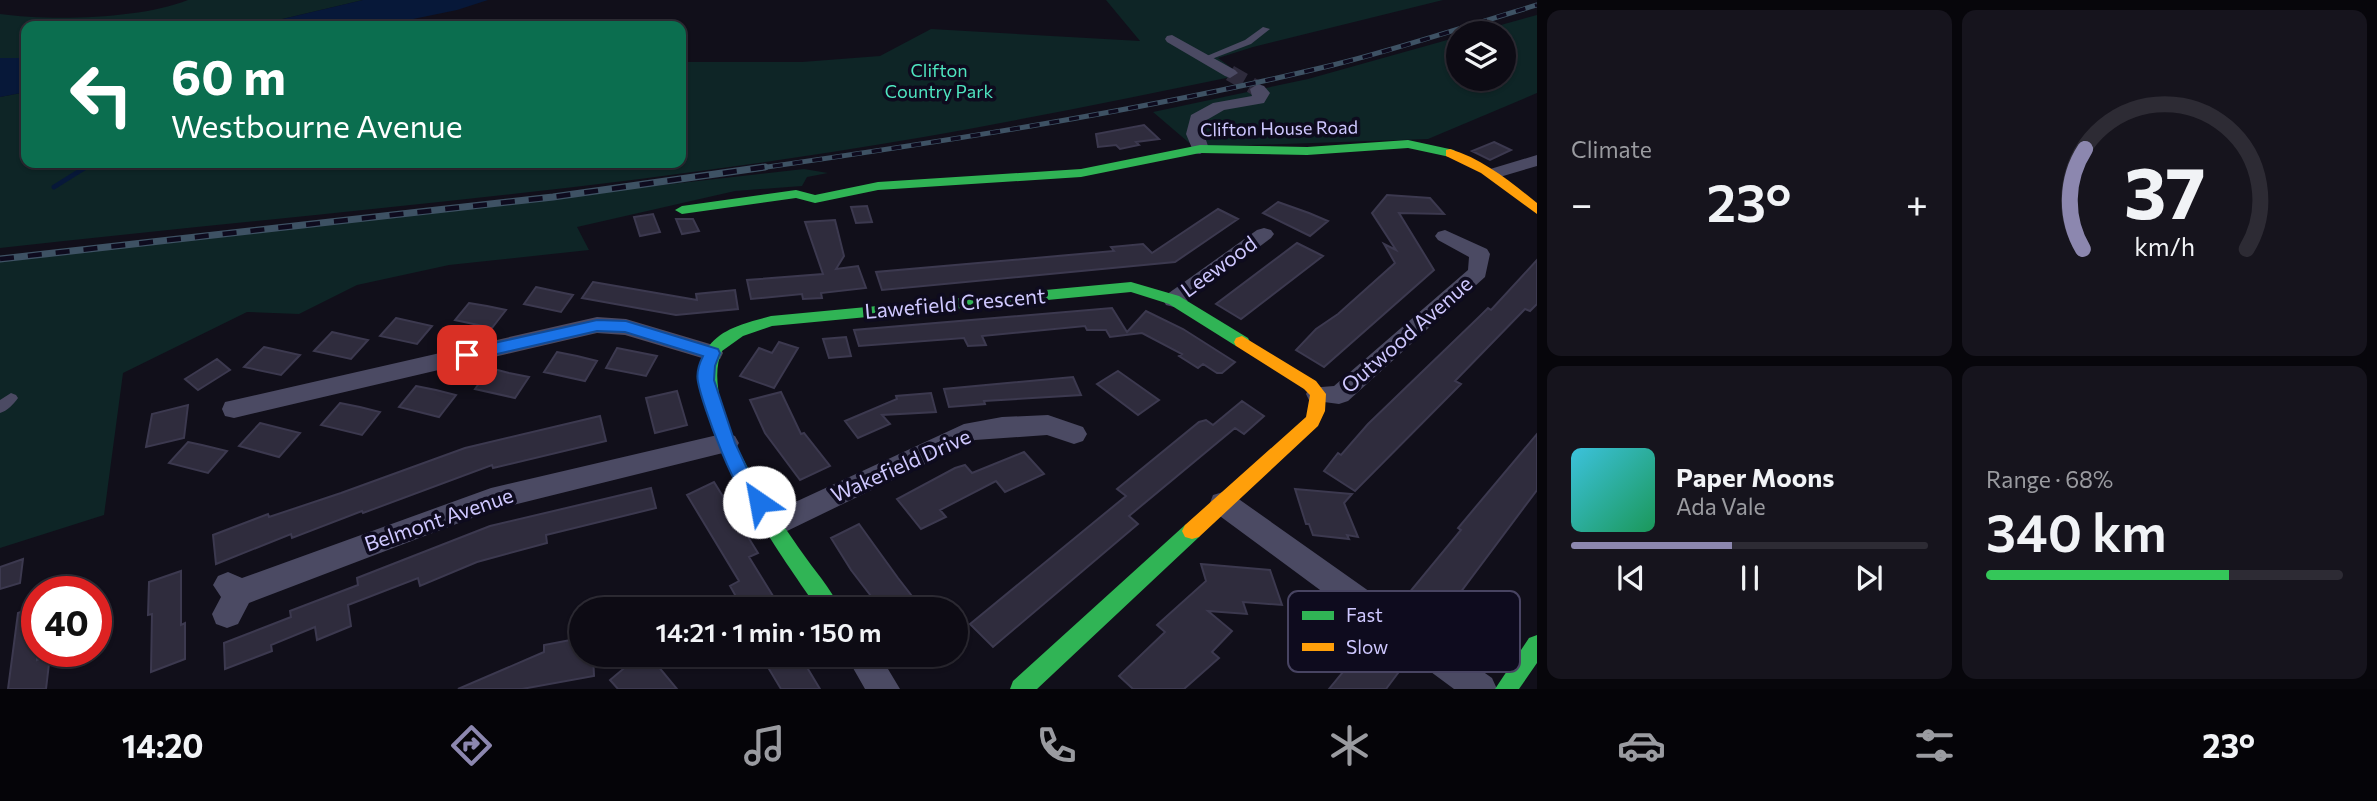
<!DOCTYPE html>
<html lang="en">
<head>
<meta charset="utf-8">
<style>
  :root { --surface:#0d0b14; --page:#16141d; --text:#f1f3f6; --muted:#9a9ba0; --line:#2d2b34; --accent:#8c87af }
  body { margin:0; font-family:Commissioner,sans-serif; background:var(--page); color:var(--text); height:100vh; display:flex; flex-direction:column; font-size:26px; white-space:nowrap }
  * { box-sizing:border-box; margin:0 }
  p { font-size:23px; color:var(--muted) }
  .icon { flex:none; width:38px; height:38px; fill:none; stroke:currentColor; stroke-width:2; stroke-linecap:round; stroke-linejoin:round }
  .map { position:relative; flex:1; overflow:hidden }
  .panel { display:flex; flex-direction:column; gap:10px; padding:10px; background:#07060b; width:840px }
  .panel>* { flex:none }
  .hud { position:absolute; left:21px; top:21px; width:665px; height:147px; border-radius:14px; box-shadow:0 2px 5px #0004,0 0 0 2px var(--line); background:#0b6e4f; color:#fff; overflow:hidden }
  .buttons { position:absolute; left:1446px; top:21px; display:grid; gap:14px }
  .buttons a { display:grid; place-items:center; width:70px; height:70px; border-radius:50%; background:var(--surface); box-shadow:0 2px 5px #0004,0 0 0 2px var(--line); font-size:35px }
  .speed { position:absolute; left:21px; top:576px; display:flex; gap:14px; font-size:35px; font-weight:700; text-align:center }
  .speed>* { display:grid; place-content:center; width:91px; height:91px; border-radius:50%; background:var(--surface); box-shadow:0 2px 5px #0004,0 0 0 2px var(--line); line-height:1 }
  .speed .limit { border:10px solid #d22; background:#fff; color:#111 }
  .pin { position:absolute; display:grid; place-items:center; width:60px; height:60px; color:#fff; margin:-30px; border-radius:14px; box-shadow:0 4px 10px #0006 }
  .me { position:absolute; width:77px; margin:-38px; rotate:327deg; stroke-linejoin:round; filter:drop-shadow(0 0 5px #0008) }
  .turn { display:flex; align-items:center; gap:24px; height:147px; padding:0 35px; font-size:32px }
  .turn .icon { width:91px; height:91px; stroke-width:2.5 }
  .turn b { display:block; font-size:49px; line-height:60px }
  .big { font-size:52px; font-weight:600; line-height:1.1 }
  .panel .widget { flex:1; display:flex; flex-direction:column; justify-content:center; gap:10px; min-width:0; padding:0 24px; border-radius:14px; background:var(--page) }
  .panel .dial { align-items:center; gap:0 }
  .dial svg { height:182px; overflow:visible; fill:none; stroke:var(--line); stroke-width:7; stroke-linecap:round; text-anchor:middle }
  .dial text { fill:var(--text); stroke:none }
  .song { display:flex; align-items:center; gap:21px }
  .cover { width:84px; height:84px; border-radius:10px; background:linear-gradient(135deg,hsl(190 70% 55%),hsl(150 70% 35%)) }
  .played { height:7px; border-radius:4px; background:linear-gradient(90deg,var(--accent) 45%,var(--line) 45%) }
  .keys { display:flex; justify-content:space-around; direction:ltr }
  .heat { display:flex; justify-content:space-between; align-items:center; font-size:38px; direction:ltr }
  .charge { height:10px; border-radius:5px; background:linear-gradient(90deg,#34c759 68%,var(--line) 0) }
  .panel .tiles { flex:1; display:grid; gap:10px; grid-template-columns:repeat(2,1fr) }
  .trip { position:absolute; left:569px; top:597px; width:399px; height:70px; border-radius:35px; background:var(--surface); box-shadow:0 2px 5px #0004,0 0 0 2px var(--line); font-weight:600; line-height:70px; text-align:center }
  .tabs { display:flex; height:112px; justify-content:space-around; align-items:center; background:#050408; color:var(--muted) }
  .tabs .icon { width:49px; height:49px }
  .tabs .on { color:var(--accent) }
  .tabs b { font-size:32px; color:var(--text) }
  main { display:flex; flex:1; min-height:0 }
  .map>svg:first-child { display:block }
</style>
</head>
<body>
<main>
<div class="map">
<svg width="1537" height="689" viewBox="0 0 1537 689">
  <rect width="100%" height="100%" fill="#110f1a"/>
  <!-- green -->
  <path fill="#0e2526" d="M188 0H363L253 26H26V58H0V14C50 21 141 19 188 0Z
    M1106 0H1443L1253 47 1218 58 1241 75C1105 103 969 131 832 152 556 195 277 217 0 248V97L26 92V163H681V62H802L880 56 931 29 1140 41Z
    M1537 15V93L1428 139 1194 147 1153 112 1308 79 1458 37V79H1503V33H1472Z
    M804 169 828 173 807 177 802 186 735 191 577 227 589 250 449 265 357 285 299 314 247 312 123 373 104 515 0 548V260Z"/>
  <!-- water -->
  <path fill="#071839" d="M363 0H488L457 10 379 26H253Z
    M0 58H26V92L0 97Z"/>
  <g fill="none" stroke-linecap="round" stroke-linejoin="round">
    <!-- stream-far1 -->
    <path stroke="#071839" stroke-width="4.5" d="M83 169 92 163"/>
    <!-- stream -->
    <path stroke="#071839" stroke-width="5" d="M54 187 86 167"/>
  </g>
  <!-- building -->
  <path fill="#2f2c3d" stroke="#3c394f" stroke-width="2" d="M1144 125 1159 139 1136 142 1139 145 1120 149 1116 145 1098 147 1096 134Z
    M1494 142 1511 150 1490 160 1472 151Z
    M1387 195 1430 198 1444 214 1399 213 1434 270 1324 367 1296 350 1316 329 1338 314 1395 263 1384 244 1396 250 1372 213Z
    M1278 202 1309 213 1328 221 1310 236 1263 213Z
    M867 206 872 222 856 223 851 207Z
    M1218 209 1238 219 1175 262 882 290 876 272 1114 251 1111 247 1143 244 1152 253Z
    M653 214 660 232 640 236 634 217Z
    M676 219H693L699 231 682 234Z
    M835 220 844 256 836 269 858 266 866 288 821 293 822 298 803 299 802 294 751 299 747 280 823 274 805 222Z
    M1297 243 1323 256 1241 319 1216 304Z
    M1537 260V304L1530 311 1525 309 1455 381 1461 384 1355 491 1324 471 1338 453 1341 455 1368 424 1480 316 1488 308 1491 310Z
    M593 282 697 300 696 294 735 290 738 309 676 315 582 298Z
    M536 287 559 292 573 295 561 312 524 304Z
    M469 303 487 306 506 310 492 328 455 320Z
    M1112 308 1127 332 1146 311 1183 329 1235 362 1222 373H1217L1203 364 1198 368 1179 356 1182 354 1142 333 1110 337 1106 330H1087L1085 326 982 336 986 345 968 346 964 338 859 346 854 330Z
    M396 318 432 326 417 344 380 336Z
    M332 332 354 337 368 340 351 359 314 351Z
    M846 337 851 356 829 358 823 339Z
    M779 342 798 348 774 388 740 376 759 348 772 353Z
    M264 347 300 355 281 375 244 367Z
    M617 348 657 356 646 376 606 368Z
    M557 352 577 356 597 361 585 381 544 372Z
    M217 359 230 370 198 390 185 379Z
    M490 368 509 373 529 377 515 398 475 389Z
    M1118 371 1135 383 1159 400 1138 415 1097 384Z
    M1073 377 1081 395 984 401 985 404 949 407 944 389Z
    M416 386 436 390 456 395 439 417 399 407Z
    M677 391 687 425 655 433 646 398Z
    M781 392 801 434 804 433 830 466 800 480 765 433 750 400Z
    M931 393 936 412 882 415 890 424 858 438 845 421 897 399 896 396Z
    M1242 401 1264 416 1244 434 1235 428 1129 516 1138 524 993 647 970 624 1126 496 1117 489 1199 422 1206 420 1213 425Z
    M340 403 360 407 380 412 362 435 321 425Z
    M188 405 184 438 146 447 152 414Z
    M600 416 606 441 493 468 492 465 363 513 362 511 292 538 291 534 216 564 213 535 268 514 269 517 341 493 465 448Z
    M260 423 300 433 279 457 239 446Z
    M1537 434V490L1433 629 1399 605 1461 530 1458 528Z
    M188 442 202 445 227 451 208 473 169 463Z
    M1024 452 1044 474 1005 492 996 481 940 510 946 517 921 529 897 499 955 468 965 465 972 473Z
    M714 482 758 553 749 557 778 604 768 609H743L730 586 739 581 687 495Z
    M651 488 656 508 546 535 547 543 477 562 420 586 418 578 348 605 351 626 317 640 315 627 271 645 272 651 225 669 224 643 291 617 290 611 358 585 357 578 490 526Z
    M1295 489 1352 494 1344 503 1358 537 1347 535 1349 539 1313 535 1309 524H1306Z
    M859 524 898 578 922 609H881L851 570 831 538Z
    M23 559 20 583 0 589V567Z
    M1201 564 1270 570 1282 605 1243 602 1247 614 1208 611 1232 631 1212 652 1219 658 1184 689H1133L1119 676 1165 632 1157 625 1206 581Z
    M181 571V625L185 623V659L151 672 152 614 148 615 149 582Z
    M37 606V660L50 655 46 689H8L18 613Z
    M1364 628 1385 643 1381 648 1404 665 1386 689H1329L1357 655 1348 648Z
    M581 638V654H593L594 676 522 689H458L544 652V645Z
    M641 654H648L677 689H618L610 680Z
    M760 654H799L820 689H781Z"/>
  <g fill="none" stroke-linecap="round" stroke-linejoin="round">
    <!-- street-tunnel -->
    <path stroke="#2e2b3c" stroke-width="16" stroke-dasharray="16 8" stroke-linecap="butt" d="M1230 73 1258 89"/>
    <!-- lane -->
    <path fill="#4b4a63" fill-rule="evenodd" d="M1263 27 1270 29 1251 44 1209 60 1202 58 1245 40Z
      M11 393 16 395 18 398C14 404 7 411 0 413V400Z"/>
    <!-- street -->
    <path fill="#4b4a63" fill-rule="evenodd" d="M1172 35 1235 70 1238 73 1230 78 1225 76 1167 42 1165 39 1167 36Z
      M1258 84 1264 86 1270 93 1264 103 1224 110 1205 121 1204 134 1209 149 1200 154 1194 153 1186 134 1191 115 1213 103 1252 96 1250 89Z
      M1537 155V166L1493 179 1484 174 1487 170Z
      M1264 228 1271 230 1274 234 1271 238 1182 305 1174 307 1166 305 1163 300 1166 295 1257 230Z
      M1445 230 1487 249 1490 254 1485 277 1348 401 1339 404 1309 400 1306 394 1309 388 1334 386 1468 270 1469 257 1438 240 1435 236 1438 232Z
      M597 317 626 319 720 347 723 353 720 359 712 361 625 335 597 333 234 418 225 416 222 409 225 402 234 400Z
      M1048 415 1083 427 1087 434 1083 441 1074 444 1047 435 975 440 785 532 775 536 765 532 761 524 765 516 964 424 1002 417Z
      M726 433 735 436 739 443 735 450 493 510 249 603 238 624 227 628 216 624 212 614 221 597 213 585 218 576 228 572 242 578 491 488Z
      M1223 492 1233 495 1492 678 1497 689H1454L1213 511 1210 503 1213 495Z
      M845 654H879L900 689H865Z"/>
    <!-- fast -->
    <path fill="#30b455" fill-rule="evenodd" d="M1408 140 1454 150 1456 153 1450 157 1408 148 1307 155 1200 153 1081 177 878 190 815 203 796 198 682 214 675 210 682 206 796 190 815 195 878 182 1081 169 1200 145 1307 147Z
      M1131 282 1179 296 1248 338 1250 342 1248 346H1236L1169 304 1131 292 772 326 743 336 722 351C698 404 771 508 801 551 814 570 831 588 840 609H818C785 561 669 402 709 346 723 327 750 322 771 316Z
      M1192 523 1199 525 1202 531 1199 537 1037 689H1010L1013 681 1185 525Z
      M1537 635V663L1519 689H1495L1529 638Z"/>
    <!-- slow -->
    <path fill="#ff9f0a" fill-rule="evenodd" d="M1450 149C1483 159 1511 182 1537 203V214L1481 173 1446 156V150Z
      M1242 336 1316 381 1326 394 1325 411 1318 426 1199 537 1192 539 1185 537 1182 531 1185 525 1306 417 1310 395 1304 389 1236 346 1234 342 1236 338Z"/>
    <defs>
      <path id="rail-far1" d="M753 169C947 141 1142 111 1333 65 1402 48 1469 25 1537 5"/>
      <path id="rail" d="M0 259 553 197 765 167"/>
    </defs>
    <!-- rail-far1 casing -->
    <use href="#rail-far1" stroke="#3e5264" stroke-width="5"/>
    <!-- rail casing -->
    <use href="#rail" stroke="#3e5264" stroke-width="7"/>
    <!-- rail-far1 -->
    <use href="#rail-far1" stroke="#0e0b1e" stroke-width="3.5" stroke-dasharray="10" stroke-linecap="butt"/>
    <!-- rail -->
    <use href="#rail" stroke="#0e0b1e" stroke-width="4.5" stroke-dasharray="14" stroke-linecap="butt"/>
  </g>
  <!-- route -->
  <path fill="#1a73e8" stroke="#114b97" stroke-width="2" d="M597 320 626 321 718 349 720 353 715 366 714 380 735 443 750 475 769 502 766 508C761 509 760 511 756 509 737 502 702 404 698 382 696 373 699 364 703 356L625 332 597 331 467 361 459 355 467 349Z"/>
  <g text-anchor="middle" stroke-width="7" stroke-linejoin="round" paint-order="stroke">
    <!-- far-park labels -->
    <g font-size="18" fill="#4fe5c0" stroke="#0e0b1e">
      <text x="939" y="77">Clifton<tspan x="939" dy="21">Country Park</tspan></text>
    </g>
    <!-- far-street labels -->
    <g font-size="18" fill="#cfc8ff" stroke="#0e0b1e">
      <text transform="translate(1279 129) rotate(-1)" y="6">Clifton House Road</text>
    </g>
    <!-- street labels -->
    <g font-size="21" fill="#cfc8ff" stroke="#0e0b1e">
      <text transform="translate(1219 267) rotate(-36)" y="7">Leewood</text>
      <text transform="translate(955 304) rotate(-5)" y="7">Lawefield Crescent</text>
      <text transform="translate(1407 335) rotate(-41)" y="7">Outwood Avenue</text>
      <text transform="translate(901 466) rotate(-24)" y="7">Wakefield Drive</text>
      <text transform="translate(439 520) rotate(-19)" y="7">Belmont Avenue</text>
    </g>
  </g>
  <!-- legend -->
  <rect x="1288" y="591" width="232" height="81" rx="10" fill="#0e0b1e" stroke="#484462" stroke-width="2"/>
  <rect x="1302" y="611" width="32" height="9" fill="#30b455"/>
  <rect x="1302" y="643" width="32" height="8" fill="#ff9f0a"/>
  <g font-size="19" fill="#cfc8ff">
    <text x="1346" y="622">Fast</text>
    <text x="1346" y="654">Slow</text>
  </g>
</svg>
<div class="buttons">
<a><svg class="icon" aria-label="layers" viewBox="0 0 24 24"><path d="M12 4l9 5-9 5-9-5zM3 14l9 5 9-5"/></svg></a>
</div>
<div class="speed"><div class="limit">40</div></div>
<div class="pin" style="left:467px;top:355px;background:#d93025"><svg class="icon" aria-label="arrive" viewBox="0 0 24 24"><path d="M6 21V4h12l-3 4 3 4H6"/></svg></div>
<svg class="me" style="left:759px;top:502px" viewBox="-20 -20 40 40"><circle r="19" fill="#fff"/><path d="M0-13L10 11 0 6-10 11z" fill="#1a73e8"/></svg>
<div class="trip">14:21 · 1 min · 150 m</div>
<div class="hud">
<div class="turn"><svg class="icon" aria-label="left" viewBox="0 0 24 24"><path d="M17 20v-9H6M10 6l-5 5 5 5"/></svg><div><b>60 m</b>Westbourne Avenue</div></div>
</div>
</div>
<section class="panel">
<div class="tiles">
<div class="widget"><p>Climate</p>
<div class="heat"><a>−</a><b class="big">23°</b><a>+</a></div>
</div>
<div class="widget dial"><svg viewBox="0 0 100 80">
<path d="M14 69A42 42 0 1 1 86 69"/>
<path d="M14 69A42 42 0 0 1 15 25" stroke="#8c87af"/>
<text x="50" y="56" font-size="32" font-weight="700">37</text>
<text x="50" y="72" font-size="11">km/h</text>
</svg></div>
<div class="widget">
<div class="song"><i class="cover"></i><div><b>Paper Moons</b><p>Ada Vale</p></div></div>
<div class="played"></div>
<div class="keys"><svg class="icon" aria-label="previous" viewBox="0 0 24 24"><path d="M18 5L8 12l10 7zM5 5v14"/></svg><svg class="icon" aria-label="pause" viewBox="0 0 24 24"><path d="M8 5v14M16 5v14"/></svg><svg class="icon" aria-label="next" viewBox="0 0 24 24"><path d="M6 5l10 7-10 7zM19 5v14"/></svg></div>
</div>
<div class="widget"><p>Range · 68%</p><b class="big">340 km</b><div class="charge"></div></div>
</div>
</section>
</main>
<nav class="tabs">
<b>14:20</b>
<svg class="icon on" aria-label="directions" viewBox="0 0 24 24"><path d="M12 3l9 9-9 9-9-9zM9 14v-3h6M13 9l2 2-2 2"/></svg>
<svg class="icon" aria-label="music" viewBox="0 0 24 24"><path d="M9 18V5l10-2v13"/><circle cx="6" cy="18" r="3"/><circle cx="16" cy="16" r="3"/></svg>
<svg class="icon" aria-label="phone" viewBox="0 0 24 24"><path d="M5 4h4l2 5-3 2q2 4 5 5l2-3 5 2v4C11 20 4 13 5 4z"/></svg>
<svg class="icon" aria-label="climate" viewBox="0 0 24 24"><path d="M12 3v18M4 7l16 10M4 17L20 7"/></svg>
<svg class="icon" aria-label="car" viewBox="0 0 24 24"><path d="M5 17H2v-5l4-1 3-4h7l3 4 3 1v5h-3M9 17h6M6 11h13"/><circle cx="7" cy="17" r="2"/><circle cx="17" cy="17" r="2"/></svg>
<svg class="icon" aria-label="filters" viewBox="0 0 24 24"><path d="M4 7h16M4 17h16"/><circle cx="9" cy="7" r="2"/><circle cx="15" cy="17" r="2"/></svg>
<b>23°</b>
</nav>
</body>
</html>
